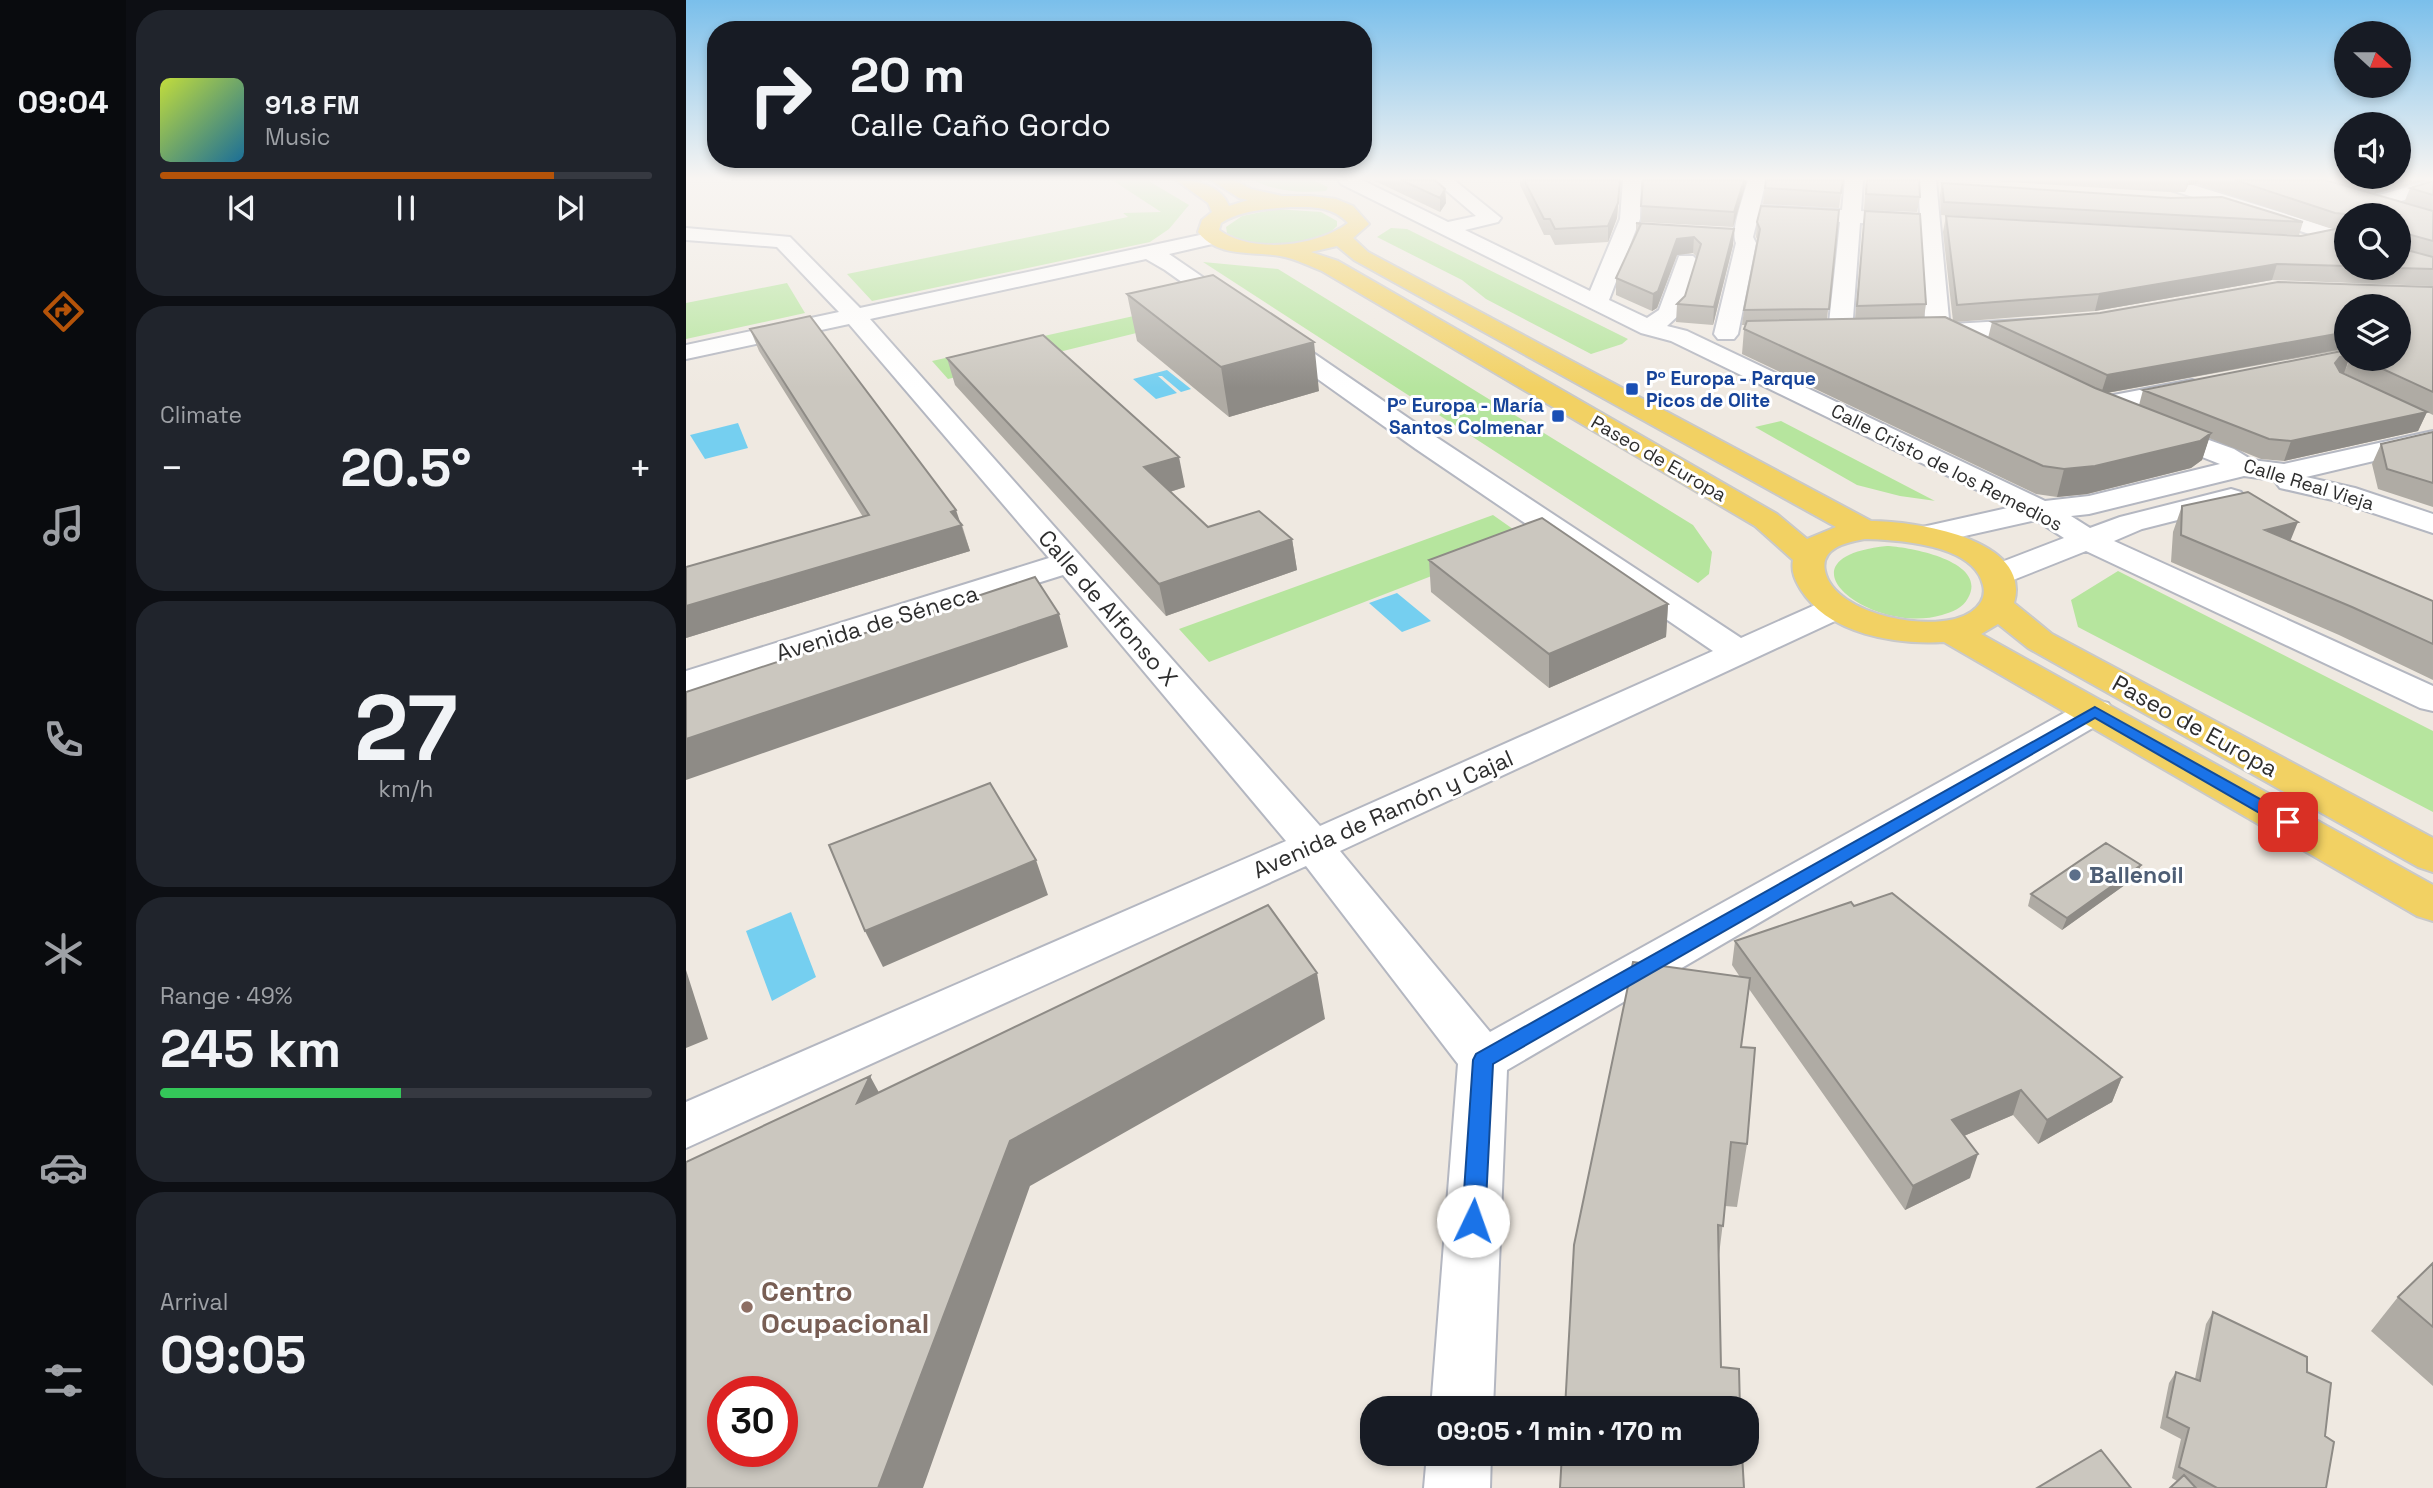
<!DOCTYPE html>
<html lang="en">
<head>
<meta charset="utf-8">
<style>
  :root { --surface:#171b24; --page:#20242c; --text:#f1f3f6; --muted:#9ea1a6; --line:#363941; --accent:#b45309 }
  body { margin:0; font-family:"Space Grotesk",sans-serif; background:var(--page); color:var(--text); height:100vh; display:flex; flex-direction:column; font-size:26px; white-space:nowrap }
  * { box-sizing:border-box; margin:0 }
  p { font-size:23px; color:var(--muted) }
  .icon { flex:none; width:38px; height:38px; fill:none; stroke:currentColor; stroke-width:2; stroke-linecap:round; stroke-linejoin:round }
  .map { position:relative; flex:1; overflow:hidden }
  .sheet { display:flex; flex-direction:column; gap:10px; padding:10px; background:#0d0f14; width:560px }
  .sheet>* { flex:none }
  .guide { position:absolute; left:21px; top:21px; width:665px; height:147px; border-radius:28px; box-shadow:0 4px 10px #0003; background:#171b24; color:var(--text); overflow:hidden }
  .needle { width:46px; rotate:111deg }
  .buttons { position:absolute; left:1648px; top:21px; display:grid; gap:14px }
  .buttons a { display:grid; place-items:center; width:77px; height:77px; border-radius:50%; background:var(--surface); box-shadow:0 4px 10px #0003; font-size:35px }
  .speed { position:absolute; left:21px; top:1376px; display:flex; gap:14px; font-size:35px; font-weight:700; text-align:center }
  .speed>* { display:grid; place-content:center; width:91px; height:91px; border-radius:50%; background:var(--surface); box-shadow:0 4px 10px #0003; line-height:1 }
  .speed .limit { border:10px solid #d22; background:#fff; color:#111 }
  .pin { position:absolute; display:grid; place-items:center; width:60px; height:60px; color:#fff; margin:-30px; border-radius:14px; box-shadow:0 4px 10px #0006 }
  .me { position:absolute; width:77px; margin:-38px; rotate:3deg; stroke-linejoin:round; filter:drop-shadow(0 0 5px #0008) }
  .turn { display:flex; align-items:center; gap:24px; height:147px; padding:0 28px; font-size:32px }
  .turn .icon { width:91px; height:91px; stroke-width:2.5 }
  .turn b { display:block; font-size:49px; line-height:60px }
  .big { font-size:52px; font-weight:700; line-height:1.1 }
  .sheet .tile { flex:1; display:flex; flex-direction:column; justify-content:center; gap:10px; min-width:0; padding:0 24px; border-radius:28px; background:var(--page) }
  .sheet .dial { align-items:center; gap:0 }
  .dial b { font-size:91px; line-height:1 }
  .song { display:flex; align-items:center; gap:21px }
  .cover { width:84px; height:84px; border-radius:10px; background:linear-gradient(135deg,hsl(70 70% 55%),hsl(200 70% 35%)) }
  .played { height:7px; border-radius:4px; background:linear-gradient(90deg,var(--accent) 80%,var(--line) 80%) }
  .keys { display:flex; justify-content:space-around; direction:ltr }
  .heat { display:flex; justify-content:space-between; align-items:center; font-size:38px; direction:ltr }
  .charge { height:10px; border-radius:5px; background:linear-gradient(90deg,#34c759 49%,var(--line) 0) }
  .trip { position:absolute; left:674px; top:1396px; width:399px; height:70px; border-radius:28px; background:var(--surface); box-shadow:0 4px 10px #0003; font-weight:700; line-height:70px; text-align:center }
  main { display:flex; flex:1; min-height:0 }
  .menu { display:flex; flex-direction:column; width:126px; justify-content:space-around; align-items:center; background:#090b0e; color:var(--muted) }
  .menu .icon { width:49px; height:49px }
  .menu .selected { color:var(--accent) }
  .menu b { font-size:32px; color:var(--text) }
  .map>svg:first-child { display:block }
</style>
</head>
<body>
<main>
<nav class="menu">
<b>09:04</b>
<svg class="icon selected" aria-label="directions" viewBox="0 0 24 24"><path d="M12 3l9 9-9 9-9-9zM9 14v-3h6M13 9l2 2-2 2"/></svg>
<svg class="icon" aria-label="music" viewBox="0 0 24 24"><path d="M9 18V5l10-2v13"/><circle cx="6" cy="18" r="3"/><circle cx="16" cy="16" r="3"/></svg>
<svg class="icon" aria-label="phone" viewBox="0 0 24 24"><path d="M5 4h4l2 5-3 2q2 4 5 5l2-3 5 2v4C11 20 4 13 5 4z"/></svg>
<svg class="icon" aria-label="climate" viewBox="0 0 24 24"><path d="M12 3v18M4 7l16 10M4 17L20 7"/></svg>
<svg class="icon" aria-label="car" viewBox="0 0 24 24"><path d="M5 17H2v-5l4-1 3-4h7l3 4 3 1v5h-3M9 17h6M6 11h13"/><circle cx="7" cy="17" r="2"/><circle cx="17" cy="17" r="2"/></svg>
<svg class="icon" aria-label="filters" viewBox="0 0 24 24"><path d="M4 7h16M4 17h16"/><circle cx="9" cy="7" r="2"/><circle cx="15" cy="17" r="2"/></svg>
</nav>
<section class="sheet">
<div class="tile">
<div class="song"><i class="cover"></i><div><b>91.8 FM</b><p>Music</p></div></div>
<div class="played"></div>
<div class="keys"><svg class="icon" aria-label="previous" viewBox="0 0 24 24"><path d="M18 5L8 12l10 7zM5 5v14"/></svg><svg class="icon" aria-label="pause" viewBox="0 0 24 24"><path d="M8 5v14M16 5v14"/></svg><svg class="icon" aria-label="next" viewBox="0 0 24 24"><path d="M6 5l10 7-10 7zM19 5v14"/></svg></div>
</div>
<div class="tile"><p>Climate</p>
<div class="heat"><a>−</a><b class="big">20.5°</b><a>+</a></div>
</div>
<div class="tile dial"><b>27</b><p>km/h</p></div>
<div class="tile"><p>Range · 49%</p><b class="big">245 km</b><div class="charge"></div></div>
<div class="tile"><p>Arrival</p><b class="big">09:05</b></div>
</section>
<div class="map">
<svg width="1747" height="1488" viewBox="0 0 1747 1488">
  <rect width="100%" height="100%" fill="#efe9e1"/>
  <!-- green -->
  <path fill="#b6e59e" d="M426 180H461L503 205 483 229 464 242 186 301 161 274 442 217 437 213 475 212Z
    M567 180H627L642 187 640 191C613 193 591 192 567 180Z
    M589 209 635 212 651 221V226C630 249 565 250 541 233L540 227 556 216Z
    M705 228 721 229 942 339 936 344 905 354 800 299 776 280 691 237Z
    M517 262 592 269 1007 525 1026 552 1023 574 1012 583Z
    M101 283 119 313 0 339V303Z
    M506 303 524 315 262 379 246 361Z
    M1095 421 1249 501H1250L1214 496 1171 485 1069 427Z
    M807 515 841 539 523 662 493 629Z
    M1201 546C1223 547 1303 561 1282 598 1277 608 1266 612 1256 615 1187 636 1084 558 1201 546Z
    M1432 571 1747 731V812L1392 627 1385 600Z"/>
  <!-- water -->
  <path fill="#75cff0" d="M481 370 505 389 495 392 476 376H472L491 393 470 399 447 379Z
    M52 423 62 448 19 459 4 435Z
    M711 593 745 621 716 632 683 603Z
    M105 912 130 977 86 1001 60 931Z"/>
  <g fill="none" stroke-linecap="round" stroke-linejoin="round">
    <defs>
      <path id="minor" d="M652 180H676L762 222 790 216 748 180H768L815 218 812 222 779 230 904 291 934 219 937 180H955L954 219 923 300 961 318 973 310 993 256H1007L1011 260 995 313 981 326 1001 331 1359 501 1403 496 1534 464 1460 435 1456 429 1460 423 1470 421 1548 449 1566 460 1598 464 1747 431V447L1620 477 1669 488 1747 514V533L1651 501 1594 488 1588 480 1558 476 1403 514 1385 516 1404 528 1434 517 1545 489 1555 492 1560 498 1555 504 1456 529 1428 541 1747 686V711L1734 708 1400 551 1322 582 1311 585 1300 582 1295 575 1300 568 1378 538 1350 520 1243 544 1232 542 1228 535 1232 528 1326 507 985 341 955 333 655 184Z
        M1062 180H1080L1074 206 1156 210 1159 180H1177L1175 211 1234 215 1232 180H1250L1263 319 1266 324 1354 319 1362 321 1366 326 1362 331 1354 333 1289 338 1291 341 1287 346 1279 348 1255 339 1228 337 1224 332 1228 327 1243 325 1239 320 1234 225 1174 223 1166 332 1162 337H1146L1142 332 1154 222 1072 217 1067 237 1070 243 1052 334 1048 339H1032L1028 334 1050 243C1044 231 1058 195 1062 180Z
        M1463 180H1491L1661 233V246L1466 184Z
        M1747 180V192L1686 209 1676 203 1679 199Z
        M0 228 104 237 174 308 528 232 535 234 538 238 535 242 483 254 750 437 1055 638 1138 601 1150 598 1162 601 1167 608 1162 615 654 851 804 1032 1396 703 1409 700 1422 703 1428 711 1422 719 821 1070 807 1409H745L772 1064 620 866 0 1148V1102L600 841 377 575 0 694V671L363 558 163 324 0 359V345L153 312 91 247 0 240ZM460 259 479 270 730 449 1027 651 634 826 184 319Z
        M1506 380 1515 383 1519 388 1515 393 1412 414 1403 412 1399 406 1403 400 1412 398Z
        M741 1454H805L804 1488H738Z"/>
      <path id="major" d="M490 180C510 180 535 185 543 206L562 200 553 198 525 180H548L565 189 596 196H625L650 199 667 206 683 224 667 238 682 252 1185 521C1227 521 1347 538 1328 603L1366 634 1747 838V872L1732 867 1342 648 1312 624 1295 634 1747 885V921L1731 916 1258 642C1209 645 1143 634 1115 590 1109 580 1105 572 1107 560L1069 526 636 271C623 266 608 258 594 256 567 251 531 258 512 232L516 220 526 212 522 203ZM605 207C627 207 646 206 662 223 630 247 566 254 533 230L535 223C556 210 581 209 605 207ZM651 246 668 260 1150 527 1121 539 1091 514 652 261 625 252ZM1179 539C1212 540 1288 544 1297 585 1300 597 1295 605 1285 612 1252 635 1148 616 1139 571 1134 548 1161 542 1179 539Z"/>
    </defs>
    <!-- minor casing -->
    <use href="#minor" stroke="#b4b7c1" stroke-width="4"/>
    <!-- major casing -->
    <use href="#major" stroke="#c9c9c9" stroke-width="4"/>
    <!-- minor -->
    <use href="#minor" fill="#fff" fill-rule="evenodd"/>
    <!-- major -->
    <use href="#major" fill="#f2d163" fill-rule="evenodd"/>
  </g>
  <!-- wall -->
  <path fill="#afaba4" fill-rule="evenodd" d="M687 180H749L759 189 760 203 754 212Z
    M834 180H934L931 218 922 242 869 245 864 235H858L834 185Z
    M957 180H1061L1047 227 955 222Z
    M1157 180 1153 208 1077 204 1079 188Z
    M1180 180H1233L1234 197 1231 212 1178 210Z
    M1291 180H1639L1681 192 1641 180H1741L1688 194 1718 203 1724 188 1747 181V286L1586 280 1409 311 1269 322 1302 338 1306 322 1747 287V415L1741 412 1732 431 1598 461 1575 459 1523 438 1516 460 1505 468 1401 494 1371 497 1350 494 1056 354 1058 329 1059 325H1056L1058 310 1072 241 1070 237 1071 222 1153 210 1141 319H1169L1179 211 1240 304 1238 318 1267 321 1257 232 1260 216 1615 236 1649 229 1643 228 1511 184 1502 185 1499 192H1482ZM1661 215 1713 268H1661ZM1661 306 1713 359H1664L1660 368 1663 359 1457 390 1453 405 1421 393 1661 349ZM1657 373H1658L1732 408Z
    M1256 183 1617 222 1613 235 1255 215 1254 195Z
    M950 223 1047 245 1027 325 990 322 991 304 999 296 1011 257 1007 253 991 255 971 308 966 311 930 295V278L950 235Z
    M441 294 633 391 543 417 451 341Z
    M64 329 273 522 276 525 284 551 0 638V567L177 517 73 351Z
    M261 358 499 487 484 492 522 527 606 539 611 570 480 616 269 385Z
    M1747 432V507L1692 489 1686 464 1695 444Z
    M1496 506 1605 541 1747 601V680L1653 635 1485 562 1487 532Z
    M743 560 982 604 980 637 863 688 745 592Z
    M1455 865 1450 877 1376 930 1342 906 1345 894Z
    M1168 906 1436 1077 1426 1102 1352 1144 1327 1115 1278 1136 1284 1178 1219 1210 1063 989 1055 1047 1061 1144 1051 1207 1039 1206 1033 1255 879 1409 1054 977 1046 965 1049 941Z
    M1747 1263V1386L1685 1331 1712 1297Z
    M1527 1312 1621 1372 1639 1436 1640 1488H1484L1491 1481 1486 1478 1495 1439 1474 1428 1483 1383 1490 1372 1509 1379 1520 1324Z"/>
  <!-- shaded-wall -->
  <path fill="#8e8b86" d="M934 180 931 218 922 242V226Z
    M1058 180H1061L1047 227 1048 212Z
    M1502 180H1512L1511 184 1502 185 1499 192Z
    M1693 180H1741L1688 194Z
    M759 189 760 203 754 212V198Z
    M1048 229 1047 245 1027 325 1028 307Z
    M1008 237 1007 253 991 255 971 308 966 311 967 294 991 239Z
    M1591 264 1586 280 1409 311 1413 294Z
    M1661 332V348L1415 394 1421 375Z
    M628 342 633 391 543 417 535 367Z
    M1661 355V359H1663L1658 373 1647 376 1649 363 1654 357Z
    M1741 412 1732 431 1598 461 1605 441Z
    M1525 433 1516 460 1505 468 1401 494 1371 497 1378 469Z
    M493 457 499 487 464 498 458 467Z
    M270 510 284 551 0 638V606Z
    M1612 522 1601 549 1579 530Z
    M606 539 611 570 480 616 473 584Z
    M982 604 980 637 863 688V654Z
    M373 614 382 647 0 780V739Z
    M350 860 362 895 197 967 179 931Z
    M1455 865 1450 877 1376 930 1381 918Z
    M0 970 22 1039 0 1048Z
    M631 973 639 1019 344 1186 237 1488H192L324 1141Z
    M184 1076 209 1122 171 1103Z
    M1436 1077 1426 1102 1352 1144 1361 1120Z
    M1335 1090 1327 1115 1259 1144 1266 1120Z
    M1292 1154 1284 1178 1219 1210 1227 1186Z"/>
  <!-- building -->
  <path fill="#cbc7bf" stroke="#8e8b86" stroke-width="2" fill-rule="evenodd" d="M715 180H749L759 189 754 198Z
    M838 180H934L932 203 922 226 869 229 864 219H858Z
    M957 180H1058L1048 212 955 206Z
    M1080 180H1157L1155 193 1079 188Z
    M1181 180H1233L1234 197 1180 194Z
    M1549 180H1639L1747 211V241L1718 233 1717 249 1747 257V269L1711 268H1713V215L1661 216 1659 214 1649 213Z
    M1747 181V195L1724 188Z
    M1256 183 1485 198 1536 197 1617 222 1258 202Z
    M1075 206 1153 210 1143 309 1058 310 1074 229 1071 222Z
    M1179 211 1234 214 1240 304 1171 306Z
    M1260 216 1615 236 1659 227 1661 225V266L1591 264 1413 294 1271 305Z
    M950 223 1048 229 1028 307 991 304 999 296 1015 244 1008 237 991 239 972 291 967 294 930 278 955 224Z
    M527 275 628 342 535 367 441 294Z
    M1592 282 1747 287V392L1675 359H1713V306H1661V332L1421 375 1306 322 1414 313Z
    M124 316 270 510 265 512 276 525 0 606V567L183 515 64 329Z
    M1259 317 1409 388 1525 433 1514 441 1409 466 1378 469 1357 466 1058 329 1061 321Z
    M357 335 493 457 458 467 522 527 573 511 606 539 473 584 261 358Z
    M1661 350V355L1654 357 1649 363 1654 372 1741 412 1605 441 1583 439 1457 390Z
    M1747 432V483L1701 469 1695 444Z
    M1562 492 1612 522 1579 530 1747 601V644L1666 607 1495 535 1496 506Z
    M856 518 982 604 863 654 743 560Z
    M349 577 373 614 0 739V692Z
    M304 783 350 860 179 931 143 845Z
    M1420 843 1455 865 1381 918 1345 894Z
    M1206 893 1436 1077 1361 1120 1335 1090 1266 1120 1292 1154 1227 1186 1049 941 1165 902 1168 906Z
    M582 905 631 973 324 1141 192 1488H0V1162L184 1076 171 1103ZM37 1391H96V1451H37Z
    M947 962 1064 978 1055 1047 1069 1048 1061 1144 1045 1142 1037 1226 1032 1225 1035 1367 1053 1369 1054 1409H879L888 1245Z
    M1747 1263V1327L1712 1297Z
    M1527 1312 1621 1357V1372L1645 1383 1639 1436 1648 1442 1640 1488H1531L1493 1467 1503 1428 1481 1417 1490 1372 1514 1381Z
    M1415 1450 1445 1488H1351Z
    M876 1454H1056L1058 1488H874Z
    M1498 1475 1510 1488H1484Z"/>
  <!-- sky -->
  <linearGradient id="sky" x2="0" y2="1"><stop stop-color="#7abfeb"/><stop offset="0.46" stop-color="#f8f5f2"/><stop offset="1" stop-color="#f8f5f2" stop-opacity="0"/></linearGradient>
  <rect width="1747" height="388" fill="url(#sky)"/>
  <!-- route -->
  <path fill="#1a73e8" stroke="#114b97" stroke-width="2" d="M1409 707 1608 818 1611 822 1608 826H1596L1409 718 807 1064 799 1221 795 1228 787 1231 779 1228 776 1221 787 1060 790 1054Z"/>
  <!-- markers -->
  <g fill="#1a4fb4" stroke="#fff" stroke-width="2.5">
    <rect x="939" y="382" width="14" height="14" rx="3.5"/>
    <rect x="865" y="409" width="14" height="14" rx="3.5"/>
  </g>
  <circle fill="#5c6f8a" stroke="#fff" stroke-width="2.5" cx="1389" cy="875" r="7"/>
  <circle fill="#8d6e63" stroke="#fff" stroke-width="2.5" cx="61" cy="1307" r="7"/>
  <g text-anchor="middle" stroke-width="6" stroke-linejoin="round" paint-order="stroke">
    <!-- far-transit labels -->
    <g font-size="19" font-weight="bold" fill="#164399" stroke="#fff" text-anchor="start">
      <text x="960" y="385">Pº Europa - Parque<tspan x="960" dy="22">Picos de Olite</tspan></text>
      <text x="858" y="412" text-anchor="end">Pº Europa - María<tspan x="858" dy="22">Santos Colmenar</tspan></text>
    </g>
    <!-- far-street labels -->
    <g font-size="19" fill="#2e2e2e" stroke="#fff">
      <text transform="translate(973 458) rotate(30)" y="7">Paseo de Europa</text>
      <text transform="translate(1261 467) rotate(27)" y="7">Calle Cristo de los Remedios</text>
      <text transform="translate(1623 484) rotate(17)" y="7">Calle Real Vieja</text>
    </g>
    <!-- street labels -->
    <g font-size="23" fill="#2e2e2e" stroke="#fff">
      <text transform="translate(422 608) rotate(49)" y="8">Calle de Alfonso X</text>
      <text transform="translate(191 623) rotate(-17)" y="8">Avenida de Séneca</text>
      <text transform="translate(1509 726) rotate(29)" y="8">Paseo de Europa</text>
      <text transform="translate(697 814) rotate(-24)" y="8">Avenida de Ramón y Cajal</text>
    </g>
    <!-- service labels -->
    <g font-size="23" font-weight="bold" fill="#4e5e75" stroke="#fff" text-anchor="start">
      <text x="1403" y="883">Ballenoil</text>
    </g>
    <!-- near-education labels -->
    <g font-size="28" font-weight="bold" fill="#785e54" stroke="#fff" text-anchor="start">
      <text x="75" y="1301">Centro<tspan x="75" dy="32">Ocupacional</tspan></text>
    </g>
  </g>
</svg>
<div class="buttons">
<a><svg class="needle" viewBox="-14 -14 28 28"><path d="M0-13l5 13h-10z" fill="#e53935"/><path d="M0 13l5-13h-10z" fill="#9ea1a6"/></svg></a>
<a><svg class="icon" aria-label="sound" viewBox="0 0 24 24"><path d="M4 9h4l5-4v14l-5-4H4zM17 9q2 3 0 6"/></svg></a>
<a><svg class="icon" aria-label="search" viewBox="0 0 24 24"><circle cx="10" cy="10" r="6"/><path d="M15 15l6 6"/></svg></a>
<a><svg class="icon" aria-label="layers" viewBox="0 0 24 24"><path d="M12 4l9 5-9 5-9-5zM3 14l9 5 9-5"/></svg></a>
</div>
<div class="speed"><div class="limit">30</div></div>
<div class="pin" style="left:1602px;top:822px;background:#d93025"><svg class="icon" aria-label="arrive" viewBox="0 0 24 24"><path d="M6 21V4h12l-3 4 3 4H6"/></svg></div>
<svg class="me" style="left:787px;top:1221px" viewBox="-20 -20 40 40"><circle r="19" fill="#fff"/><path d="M0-13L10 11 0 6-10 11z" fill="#1a73e8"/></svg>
<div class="trip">09:05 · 1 min · 170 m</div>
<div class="guide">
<div class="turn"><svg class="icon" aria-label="right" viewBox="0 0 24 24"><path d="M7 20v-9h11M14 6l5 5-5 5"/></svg><div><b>20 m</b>Calle Caño Gordo</div></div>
</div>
</div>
</main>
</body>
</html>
